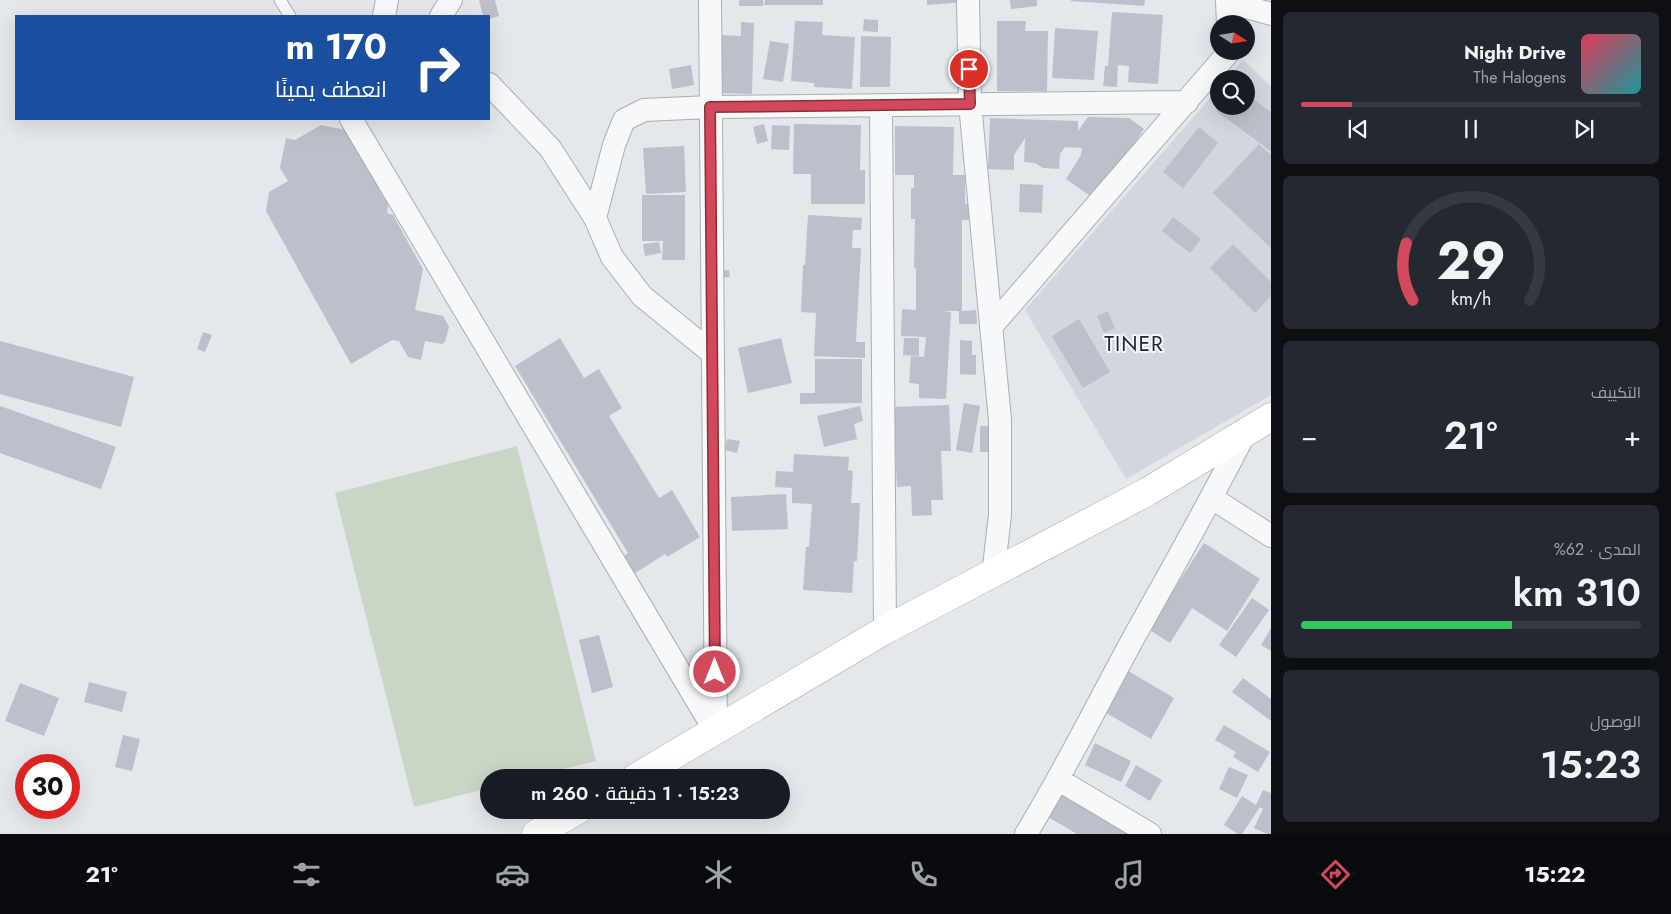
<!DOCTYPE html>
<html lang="ar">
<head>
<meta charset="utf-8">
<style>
  :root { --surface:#171b24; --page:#242831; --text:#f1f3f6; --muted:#9ea1a6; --line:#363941; --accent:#d1495b }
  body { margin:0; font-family:Jost,Cairo,sans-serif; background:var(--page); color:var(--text); direction:rtl; height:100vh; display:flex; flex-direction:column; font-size:19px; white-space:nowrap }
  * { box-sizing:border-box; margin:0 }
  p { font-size:16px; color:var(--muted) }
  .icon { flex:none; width:28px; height:28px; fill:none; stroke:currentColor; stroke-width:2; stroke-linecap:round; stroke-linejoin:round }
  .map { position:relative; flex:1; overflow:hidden; direction:ltr }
  .details { display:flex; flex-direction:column; gap:12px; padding:12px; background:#0d0f14; width:400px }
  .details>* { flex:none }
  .hud { position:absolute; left:15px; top:15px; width:475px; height:105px; border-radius:0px; box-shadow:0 5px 20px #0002; direction:rtl; background:#1a4fa0; color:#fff; overflow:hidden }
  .needle { width:32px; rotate:102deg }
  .fabs { position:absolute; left:1210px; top:15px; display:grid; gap:10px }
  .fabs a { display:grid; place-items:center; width:45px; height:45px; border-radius:50%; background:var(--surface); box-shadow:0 5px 20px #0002; font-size:25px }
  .speed { position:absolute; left:15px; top:754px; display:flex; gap:10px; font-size:25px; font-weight:700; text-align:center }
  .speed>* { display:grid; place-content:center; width:65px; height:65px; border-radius:50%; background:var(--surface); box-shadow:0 5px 20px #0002; line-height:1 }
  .speed .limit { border:8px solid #d22; background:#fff; color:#111 }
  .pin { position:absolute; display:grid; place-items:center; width:42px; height:42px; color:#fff; margin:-21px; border:2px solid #fff; border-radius:50%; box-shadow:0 1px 5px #0007 }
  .me { position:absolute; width:55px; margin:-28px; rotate:0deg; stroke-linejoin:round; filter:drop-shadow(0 0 4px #0008) }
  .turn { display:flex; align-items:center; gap:18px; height:105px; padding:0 20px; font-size:22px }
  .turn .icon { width:65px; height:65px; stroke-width:2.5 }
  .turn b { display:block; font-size:35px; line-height:42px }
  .big { font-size:38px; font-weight:600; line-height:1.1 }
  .details .widget { flex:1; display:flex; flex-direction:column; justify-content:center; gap:8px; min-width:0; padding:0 18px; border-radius:8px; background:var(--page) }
  .details .dial { align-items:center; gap:0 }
  .dial svg { height:130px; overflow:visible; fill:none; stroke:var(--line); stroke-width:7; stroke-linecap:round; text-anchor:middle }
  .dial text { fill:var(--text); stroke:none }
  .song { display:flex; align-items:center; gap:15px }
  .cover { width:60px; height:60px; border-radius:8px; background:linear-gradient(135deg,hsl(350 70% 55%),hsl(180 70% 35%)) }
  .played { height:5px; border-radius:2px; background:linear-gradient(90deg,var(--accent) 15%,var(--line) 15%) }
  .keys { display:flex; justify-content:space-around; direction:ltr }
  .heat { display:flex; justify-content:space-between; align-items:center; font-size:28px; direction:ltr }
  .charge { height:8px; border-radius:4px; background:linear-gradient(90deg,#34c759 62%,var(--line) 0) }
  .trip { position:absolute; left:480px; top:769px; width:310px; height:50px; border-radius:25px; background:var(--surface); box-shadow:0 5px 20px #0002; font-weight:600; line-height:50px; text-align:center; direction:rtl }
  .menu { display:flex; height:80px; justify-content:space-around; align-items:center; background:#090b0e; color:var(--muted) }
  .menu .icon { width:35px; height:35px }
  .menu .current { color:var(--accent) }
  .menu b { font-size:22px; color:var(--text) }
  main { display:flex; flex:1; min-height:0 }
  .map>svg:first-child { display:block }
</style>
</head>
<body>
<main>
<section class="details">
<div class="widget">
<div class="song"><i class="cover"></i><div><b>Night Drive</b><p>The Halogens</p></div></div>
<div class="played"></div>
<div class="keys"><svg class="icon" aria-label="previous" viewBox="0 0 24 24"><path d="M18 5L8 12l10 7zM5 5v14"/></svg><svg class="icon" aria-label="pause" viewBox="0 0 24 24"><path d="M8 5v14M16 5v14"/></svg><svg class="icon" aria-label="next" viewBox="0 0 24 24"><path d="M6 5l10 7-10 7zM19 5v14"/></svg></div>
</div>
<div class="widget dial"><svg viewBox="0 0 100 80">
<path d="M14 69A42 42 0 1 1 86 69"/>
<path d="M14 69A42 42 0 0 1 10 34" stroke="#d1495b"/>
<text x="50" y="56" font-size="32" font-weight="700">29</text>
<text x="50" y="72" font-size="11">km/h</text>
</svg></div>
<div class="widget"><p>التكييف</p>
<div class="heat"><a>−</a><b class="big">21°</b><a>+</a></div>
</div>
<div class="widget"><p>المدى · 62%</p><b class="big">310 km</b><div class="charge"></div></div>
<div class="widget"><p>الوصول</p><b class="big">15:23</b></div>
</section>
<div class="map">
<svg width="1271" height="834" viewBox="0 0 1271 834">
  <rect width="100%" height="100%" fill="#e4e7ec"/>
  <!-- built -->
  <path fill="#d2d6de" d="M1243 60 1271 86V395L1126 479 1025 310 1219 88V106H1246V79H1227Z"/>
  <!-- green -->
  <path fill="#c9d6c5" d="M517 446 596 761 531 777 489 778V788L414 807 335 493Z"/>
  <!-- building -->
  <path fill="#bbc0ca" d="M479 0H495L499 16 489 19V16H483Z
    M739 0H763V6H739Z
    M765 0H823V5H764Z
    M927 0H966V2L927 5Z
    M1010 0H1037V6L1011 9Z
    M1071 0H1145L1144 6 1071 1Z
    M1112 12 1163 15 1158 84 1128 82 1129 66 1118 65 1117 87 1103 86 1105 66H1108Z
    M864 19 878 20V32L863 31Z
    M795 21 823 22 822 35 855 37 852 89 814 87V83L791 81Z
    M997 21H1026L1025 31H1048L1047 91H997Z
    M741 22 754 23 752 94 718 93 720 35 741 36Z
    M1055 28 1098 31 1094 80 1052 78Z
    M861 36 891 37 890 87H860Z
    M770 41 789 44 783 82 763 79Z
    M691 65 694 85 672 89 669 69Z
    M1246 94 1271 112V151L1216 111 1220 106H1246Z
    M1088 117 1129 118 1144 129 1096 200 1066 179 1081 155 1082 148 1065 147 1060 154 1059 169 1043 168 1035 163 1024 162 1025 138 1014 155V170L988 169 990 118 1078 121V131Z
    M764 124 768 141 757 144 753 127Z
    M794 124 861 125 860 170H865V204H811V174H793Z
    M321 125 346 130 388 205 387 213 393 215 423 269 415 310 443 316 449 327 445 342 442 344 425 341 421 360 408 357 399 341 392 340 351 364 266 211 269 192 288 181 280 168 286 138 295 140Z
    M772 125 790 126 789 150 771 149Z
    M895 126 954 127 953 175H965V204H980L979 220H962V311L976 310 977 324H959V311H941L951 312 946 399 919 398V384L909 383 911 356 924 357 926 337 901 336 902 309 916 310V268H914L915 219H911V188H914V175H895Z
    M1199 127 1218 143 1183 188 1163 172Z
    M1259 144 1271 155V248L1213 193Z
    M684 146 686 192 646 194 643 148Z
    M1020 184 1043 185 1042 213 1019 212Z
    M642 195H685V260H662L663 241H642Z
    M808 215 862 218 861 230H853L852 248H861L856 342H865V358L814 356 816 313 801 312 803 265H805Z
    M1173 217 1201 239 1190 253 1162 231Z
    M659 242 661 253 645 256 643 244Z
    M1233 244 1271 282V296L1255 313 1210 268Z
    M729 270 730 277 713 278V271Z
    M1108 311 1115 328 1104 333 1097 316Z
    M1079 319 1110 372 1083 388 1052 336Z
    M203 332 212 335 205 352 197 349Z
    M560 338 584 378 599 369 622 408 609 416 659 498 672 490 700 537 667 557 665 554 629 577 618 560 628 553 515 366Z
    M781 338 792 383 748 393 738 348Z
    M904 338H919V356L903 355Z
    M960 340 972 341V355H976V375L960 374Z
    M0 341 134 377 121 427 0 394Z
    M815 359H862V403L800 404V393H815Z
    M964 403 980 406 972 453 956 450Z
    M949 405 951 451H941L943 500H931L932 515 912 516 911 486 897 487 893 407Z
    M0 406 116 447 101 489 0 453Z
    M860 406 863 421 854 424 857 439 824 447 817 416Z
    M980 426H992V452H980Z
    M727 439 740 441 737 453 725 450Z
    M794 454 849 457 848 470 853 471 851 503H860L857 561H854L852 593 803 590 806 547H809L812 504 792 503V488L775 487 776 471 793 472Z
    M786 494 788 529 732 531 731 497Z
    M1204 543 1260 579 1227 631 1192 608 1170 643 1148 629Z
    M1252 598 1269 610 1236 657 1219 645Z
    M1271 628V651L1261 645Z
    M599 635 613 687 592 693 579 640Z
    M1125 669 1174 698 1151 739 1101 710Z
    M1243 678 1271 699V721L1232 692Z
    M89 682 127 692 122 712 84 702Z
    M20 683 59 698 44 736 5 721Z
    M1224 725 1270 752 1258 772 1233 757 1236 752 1215 740Z
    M123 735 140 739 132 771 115 767Z
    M1095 743 1131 761 1121 782 1085 765Z
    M1136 765 1162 780 1150 801 1125 786Z
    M1229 767 1248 775 1237 798 1219 789Z
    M1057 790 1130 834H1077L1043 814Z
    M1263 790 1271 793V834H1267L1254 828 1263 809 1260 807 1242 834H1238L1224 825 1242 796 1256 805Z"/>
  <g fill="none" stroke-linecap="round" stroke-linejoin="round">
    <defs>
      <path id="service" d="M280 0 290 16"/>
      <path id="minor" d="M710 0 716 732
        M968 0 970 104 1000 420V515L993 575
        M1227 0 1228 24
        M1228 2 1271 14
        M384 16 387 0
        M441 16 451 0
        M489 84 550 148 595 218 612 257 642 296 712 353
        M881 105 885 630
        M351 119 715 731
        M595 218 614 145 624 120 644 110 710 107 1187 102
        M991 327 1228 53V51
        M1212 498 1271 536
        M1059 780 1150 834
        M1026 834C1065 770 1098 703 1134 637 1172 569 1210 502 1245 433"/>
      <path id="secondary" d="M635 778 885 630 1147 492 1271 417
        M536 834 578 810"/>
    </defs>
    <!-- service casing -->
    <use href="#service" stroke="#a9aeb7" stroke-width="13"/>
    <!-- minor casing -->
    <use href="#minor" stroke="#a9aeb7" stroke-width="24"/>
    <!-- secondary casing -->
    <use href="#secondary" stroke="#a9aeb7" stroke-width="29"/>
    <!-- service -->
    <use href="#service" stroke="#f7f8fa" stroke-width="11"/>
    <!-- minor -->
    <use href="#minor" stroke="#f7f8fa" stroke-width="22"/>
    <!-- secondary -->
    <use href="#secondary" stroke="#fff" stroke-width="28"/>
  </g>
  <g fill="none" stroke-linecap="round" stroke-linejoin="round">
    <defs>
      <path id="route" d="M715 672 710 107 970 104 969 69"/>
    </defs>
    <!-- route casing -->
    <use href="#route" stroke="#882f3b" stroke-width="12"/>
    <!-- route -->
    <use href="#route" stroke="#d1495b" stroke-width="9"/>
  </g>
  <g text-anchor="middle" stroke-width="4" stroke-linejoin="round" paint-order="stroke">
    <!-- quarter labels -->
    <g font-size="21" letter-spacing="1" fill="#1d2536" stroke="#f4f6f9">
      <text x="1134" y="351">TINER</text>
    </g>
  </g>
</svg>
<div class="fabs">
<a><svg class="needle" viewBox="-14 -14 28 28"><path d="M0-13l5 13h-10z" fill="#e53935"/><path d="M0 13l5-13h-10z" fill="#9ea1a6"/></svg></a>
<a><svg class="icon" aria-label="search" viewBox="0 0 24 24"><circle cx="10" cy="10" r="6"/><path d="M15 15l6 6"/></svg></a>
</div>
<div class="speed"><div class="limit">30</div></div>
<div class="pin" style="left:969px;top:69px;background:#d93025"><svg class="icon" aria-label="arrive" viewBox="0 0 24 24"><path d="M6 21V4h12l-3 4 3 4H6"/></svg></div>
<svg class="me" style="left:715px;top:672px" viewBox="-20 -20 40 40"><circle r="17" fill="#d1495b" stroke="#fff" stroke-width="3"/><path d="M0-11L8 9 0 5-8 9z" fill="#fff"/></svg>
<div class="trip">15:23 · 1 دقيقة · 260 m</div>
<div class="hud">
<div class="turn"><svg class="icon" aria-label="right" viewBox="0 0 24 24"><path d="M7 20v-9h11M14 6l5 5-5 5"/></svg><div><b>170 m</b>انعطف يمينًا</div></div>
</div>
</div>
</main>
<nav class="menu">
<b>15:22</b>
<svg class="icon current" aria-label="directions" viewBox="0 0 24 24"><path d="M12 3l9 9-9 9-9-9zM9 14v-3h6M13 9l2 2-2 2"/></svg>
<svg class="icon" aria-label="music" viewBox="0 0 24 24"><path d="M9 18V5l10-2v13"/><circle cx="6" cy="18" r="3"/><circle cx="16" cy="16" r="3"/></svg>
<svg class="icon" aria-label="phone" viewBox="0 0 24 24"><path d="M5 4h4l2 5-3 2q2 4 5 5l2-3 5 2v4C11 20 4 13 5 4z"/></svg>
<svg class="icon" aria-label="climate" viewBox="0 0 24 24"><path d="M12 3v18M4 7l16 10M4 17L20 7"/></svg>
<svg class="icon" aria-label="car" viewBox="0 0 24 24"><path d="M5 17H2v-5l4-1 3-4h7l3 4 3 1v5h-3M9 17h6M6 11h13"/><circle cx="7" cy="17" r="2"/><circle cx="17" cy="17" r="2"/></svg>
<svg class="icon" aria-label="filters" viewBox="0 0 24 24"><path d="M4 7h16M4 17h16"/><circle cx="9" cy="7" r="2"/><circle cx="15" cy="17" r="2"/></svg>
<b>21°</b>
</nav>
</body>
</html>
